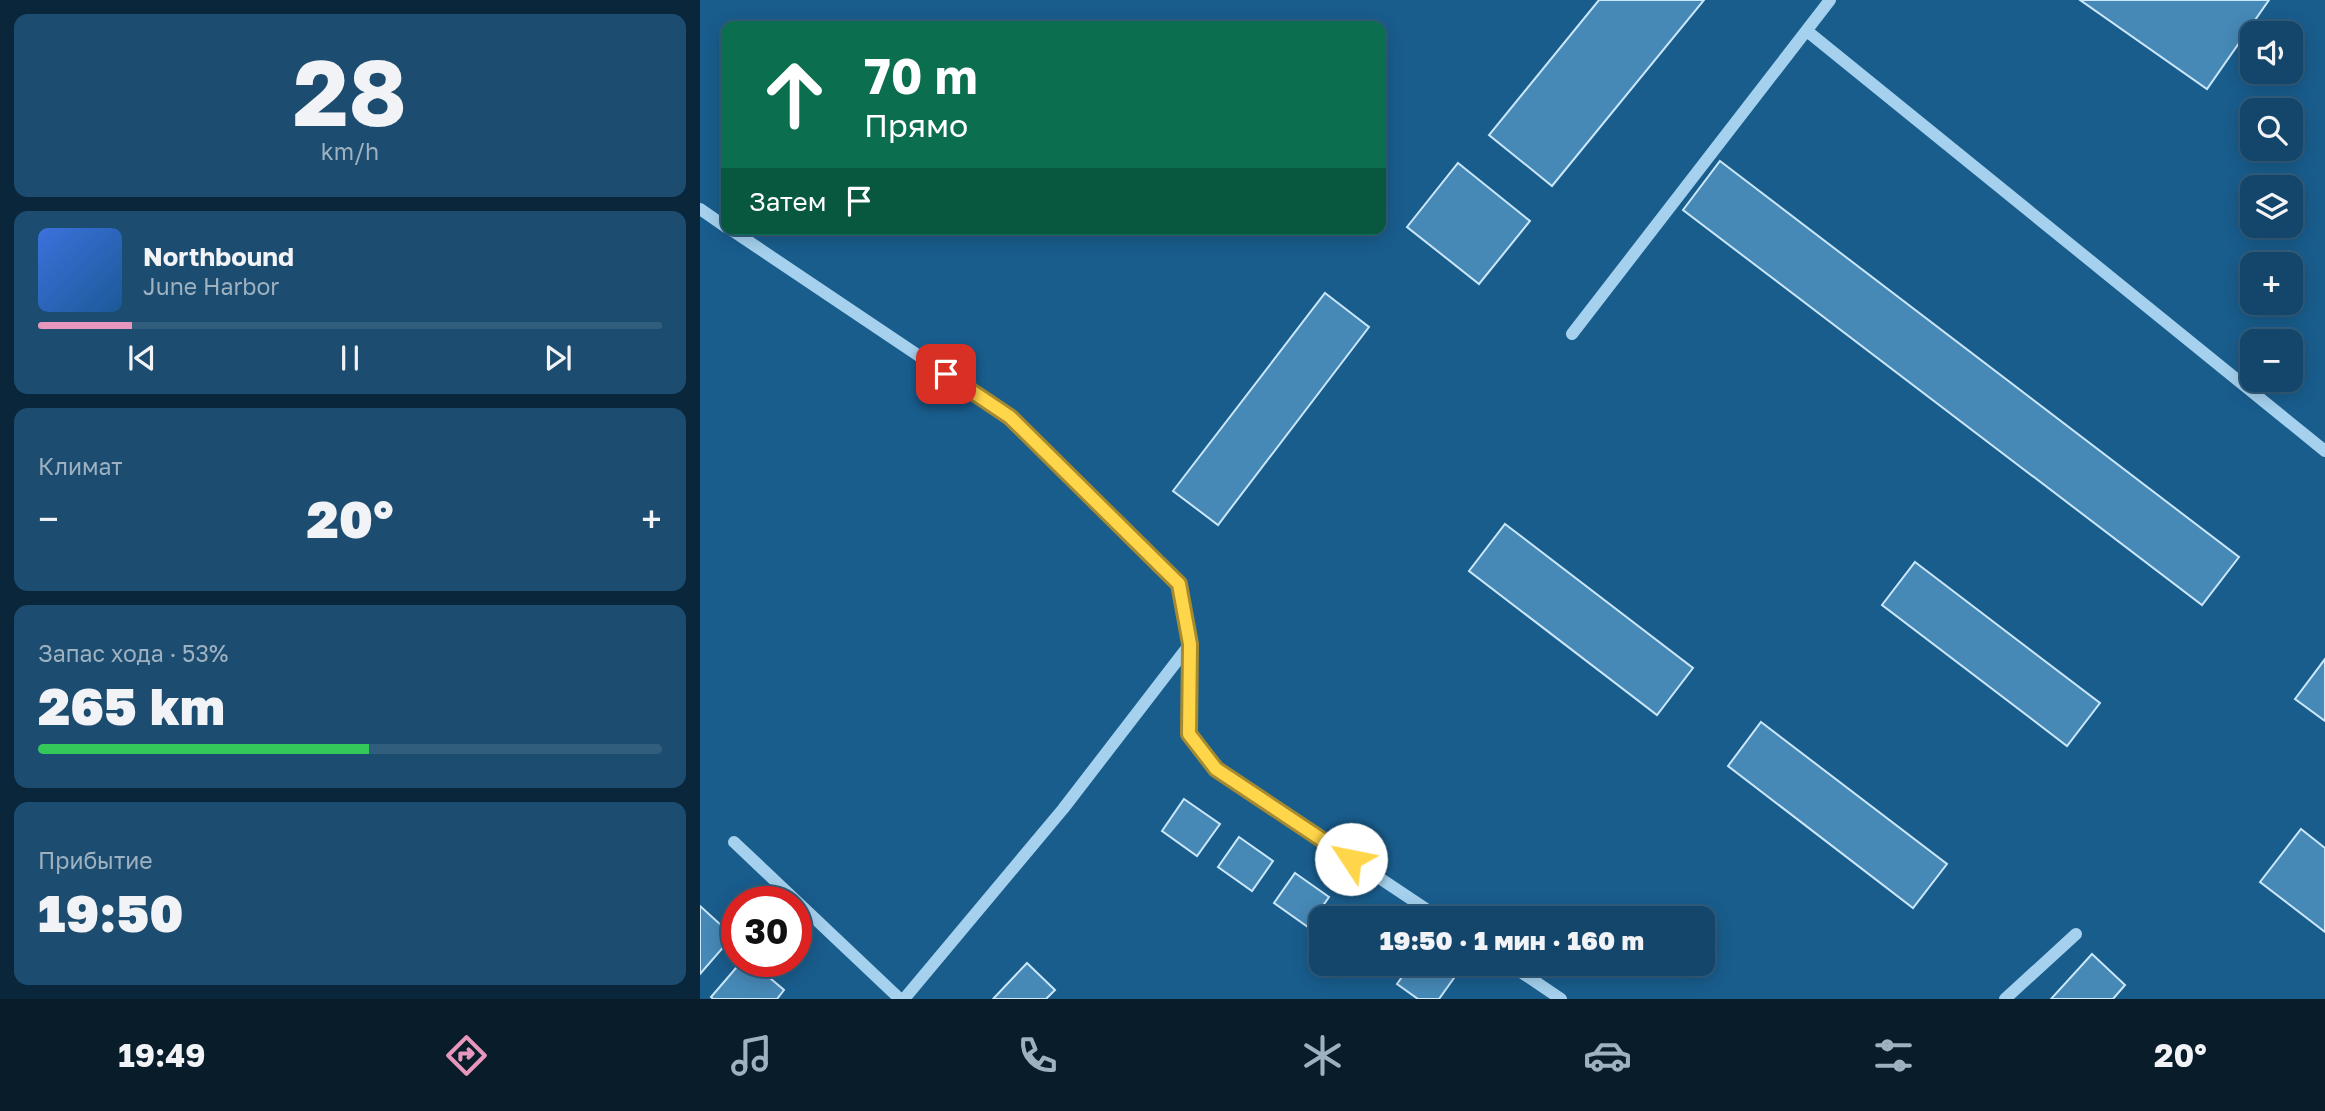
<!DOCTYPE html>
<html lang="ru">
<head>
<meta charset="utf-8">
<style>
  :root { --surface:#13466a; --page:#1c4d70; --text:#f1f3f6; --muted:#9db1c1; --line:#325e7e; --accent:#e797bd }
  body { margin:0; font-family:"Golos Text",sans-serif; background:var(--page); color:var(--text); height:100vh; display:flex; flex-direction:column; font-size:26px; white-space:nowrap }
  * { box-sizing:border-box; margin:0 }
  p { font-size:23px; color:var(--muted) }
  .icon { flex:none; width:38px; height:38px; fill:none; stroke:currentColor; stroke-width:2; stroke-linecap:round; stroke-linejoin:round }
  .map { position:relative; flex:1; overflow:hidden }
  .details { display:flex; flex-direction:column; gap:14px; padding:14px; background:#0a263a; width:700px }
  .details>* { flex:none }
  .top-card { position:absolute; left:21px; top:21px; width:665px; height:214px; border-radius:14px; box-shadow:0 4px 18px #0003,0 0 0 2px var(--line); background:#0b6e4f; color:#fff; overflow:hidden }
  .controls { position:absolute; left:1540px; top:21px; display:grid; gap:14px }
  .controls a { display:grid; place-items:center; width:63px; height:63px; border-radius:14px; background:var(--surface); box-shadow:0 4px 18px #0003,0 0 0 2px var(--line); font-size:35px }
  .speed { position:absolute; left:21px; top:886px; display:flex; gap:14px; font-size:35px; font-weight:700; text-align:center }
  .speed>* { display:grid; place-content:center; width:91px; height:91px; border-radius:50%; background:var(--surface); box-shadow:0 4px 18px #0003,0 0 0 2px var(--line); line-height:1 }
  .speed .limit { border:10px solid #d22; background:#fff; color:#111 }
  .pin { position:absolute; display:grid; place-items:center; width:60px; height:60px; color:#fff; margin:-30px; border-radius:14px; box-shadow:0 4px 10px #0006 }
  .me { position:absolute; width:77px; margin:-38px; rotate:304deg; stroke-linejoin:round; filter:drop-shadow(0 0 5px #0008) }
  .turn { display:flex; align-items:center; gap:24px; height:147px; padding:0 28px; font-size:32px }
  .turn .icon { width:91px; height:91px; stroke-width:2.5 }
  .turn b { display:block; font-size:49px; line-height:60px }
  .then { display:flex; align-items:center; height:66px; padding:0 28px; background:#0003; gap:14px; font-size:26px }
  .big { font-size:52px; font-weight:800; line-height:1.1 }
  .details .tile { flex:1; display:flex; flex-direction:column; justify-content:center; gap:10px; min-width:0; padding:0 24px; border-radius:14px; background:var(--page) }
  .details .dial { align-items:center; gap:0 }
  .dial b { font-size:91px; line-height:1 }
  .song { display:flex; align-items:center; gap:21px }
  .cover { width:84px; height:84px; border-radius:10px; background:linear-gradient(135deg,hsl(220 70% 55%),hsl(210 70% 35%)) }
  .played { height:7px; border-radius:4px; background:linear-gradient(90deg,var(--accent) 15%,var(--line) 15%) }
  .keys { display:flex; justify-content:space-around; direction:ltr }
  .heat { display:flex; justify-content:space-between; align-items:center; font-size:38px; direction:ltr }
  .charge { height:10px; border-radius:5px; background:linear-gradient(90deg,#34c759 53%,var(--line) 0) }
  .trip { position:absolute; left:609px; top:906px; width:406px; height:70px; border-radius:14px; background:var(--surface); box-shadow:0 4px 18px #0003,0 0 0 2px var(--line); font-weight:800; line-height:70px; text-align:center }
  .dock { display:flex; height:112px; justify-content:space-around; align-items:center; background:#081c2a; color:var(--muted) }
  .dock .icon { width:49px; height:49px }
  .dock .selected { color:var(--accent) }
  .dock b { font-size:32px; color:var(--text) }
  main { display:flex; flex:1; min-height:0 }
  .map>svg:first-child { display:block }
</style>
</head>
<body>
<main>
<section class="details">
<div class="tile dial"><b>28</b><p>km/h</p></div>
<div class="tile">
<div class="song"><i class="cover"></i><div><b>Northbound</b><p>June Harbor</p></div></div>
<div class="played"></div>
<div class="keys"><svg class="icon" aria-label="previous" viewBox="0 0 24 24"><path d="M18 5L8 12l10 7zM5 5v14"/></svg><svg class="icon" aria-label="pause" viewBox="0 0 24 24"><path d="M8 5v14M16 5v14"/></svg><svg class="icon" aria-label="next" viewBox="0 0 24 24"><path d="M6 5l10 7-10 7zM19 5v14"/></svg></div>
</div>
<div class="tile"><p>Климат</p>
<div class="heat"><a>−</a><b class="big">20°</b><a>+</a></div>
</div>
<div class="tile"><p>Запас хода · 53%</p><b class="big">265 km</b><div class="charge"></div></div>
<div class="tile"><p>Прибытие</p><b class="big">19:50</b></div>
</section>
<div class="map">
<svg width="1625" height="999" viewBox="0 0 1625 999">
  <rect width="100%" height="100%" fill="#195d8d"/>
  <!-- building -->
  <path fill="#4689b7" stroke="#cbe7fa" stroke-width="2" d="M899 0H1004L852 186 789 135Z
    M1380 0H1569L1507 89Z
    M1020 161 1539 557 1502 605 983 210Z
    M758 163 830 221 779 284 707 227Z
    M625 293 669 327 518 525 473 491Z
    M805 524 993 668 957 715 769 571Z
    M1215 562 1400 703 1367 746 1182 605Z
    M1625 659V721L1595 699Z
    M1061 722 1247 864 1213 908 1028 766Z
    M484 799 520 824 497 856 462 831Z
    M1601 829 1625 848V932L1560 882Z
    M539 837 573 861 552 891 518 867Z
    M595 873 629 897 608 927 574 903Z
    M0 906 33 936 0 974Z
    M1392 954 1425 985 1413 999H1351Z
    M42 961H50L84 990 77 999H13L11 997Z
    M327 963 355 990 346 999H293Z
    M711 964H735L754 978 739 999H718L697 984Z"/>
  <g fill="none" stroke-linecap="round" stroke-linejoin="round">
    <!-- minor -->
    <path stroke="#a5d1ee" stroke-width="12" d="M1107 31 1625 451
      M0 209 26 227
      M30 229 310 417 479 584 490 644 489 734 516 769 741 919
      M872 334 1130 0
      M34 842 200 999
      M809 964 861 999
      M204 999 363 809 490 644
      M1305 999 1376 934"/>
  </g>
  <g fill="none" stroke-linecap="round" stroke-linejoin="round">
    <defs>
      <path id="route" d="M246 374 310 417 479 584 490 644 489 734 516 769 651 859"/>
    </defs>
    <!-- route casing -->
    <use href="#route" stroke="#a68a30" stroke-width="18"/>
    <!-- route -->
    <use href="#route" stroke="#ffd54a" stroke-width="12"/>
  </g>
</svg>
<div class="controls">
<a><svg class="icon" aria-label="sound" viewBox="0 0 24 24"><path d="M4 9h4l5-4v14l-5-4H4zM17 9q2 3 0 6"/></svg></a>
<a><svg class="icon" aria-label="search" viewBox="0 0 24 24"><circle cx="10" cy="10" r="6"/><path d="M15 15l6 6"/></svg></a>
<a><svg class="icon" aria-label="layers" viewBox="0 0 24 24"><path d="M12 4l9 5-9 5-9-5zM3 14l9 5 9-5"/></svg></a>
<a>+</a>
<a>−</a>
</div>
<div class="speed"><div class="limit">30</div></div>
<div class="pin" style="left:246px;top:374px;background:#d93025"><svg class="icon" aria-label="arrive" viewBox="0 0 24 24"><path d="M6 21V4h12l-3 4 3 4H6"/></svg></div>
<svg class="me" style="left:651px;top:859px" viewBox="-20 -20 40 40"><circle r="19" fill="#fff"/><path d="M0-13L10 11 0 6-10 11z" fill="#ffd54a"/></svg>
<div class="trip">19:50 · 1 мин · 160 m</div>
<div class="top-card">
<div class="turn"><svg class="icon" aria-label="ahead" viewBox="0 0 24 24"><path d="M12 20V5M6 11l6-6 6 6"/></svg><div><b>70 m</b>Прямо</div></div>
<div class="then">Затем<svg class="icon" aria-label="arrive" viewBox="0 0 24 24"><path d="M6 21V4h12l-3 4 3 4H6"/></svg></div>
</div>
</div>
</main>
<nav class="dock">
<b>19:49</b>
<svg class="icon selected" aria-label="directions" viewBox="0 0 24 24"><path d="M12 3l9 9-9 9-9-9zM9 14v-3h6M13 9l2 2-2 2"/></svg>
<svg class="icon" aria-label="music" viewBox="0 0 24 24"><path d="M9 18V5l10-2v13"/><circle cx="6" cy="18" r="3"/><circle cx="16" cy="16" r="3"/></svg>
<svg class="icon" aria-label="phone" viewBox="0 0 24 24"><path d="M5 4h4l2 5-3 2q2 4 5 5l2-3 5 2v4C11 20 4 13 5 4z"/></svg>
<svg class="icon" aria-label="climate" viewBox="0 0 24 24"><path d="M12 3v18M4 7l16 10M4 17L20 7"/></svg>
<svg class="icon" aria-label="car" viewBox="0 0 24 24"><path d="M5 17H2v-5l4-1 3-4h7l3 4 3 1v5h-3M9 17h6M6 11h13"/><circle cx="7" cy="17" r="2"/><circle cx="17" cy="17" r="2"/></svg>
<svg class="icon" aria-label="filters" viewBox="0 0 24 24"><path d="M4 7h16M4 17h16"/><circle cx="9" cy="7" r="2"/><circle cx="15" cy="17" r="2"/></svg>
<b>20°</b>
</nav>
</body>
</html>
